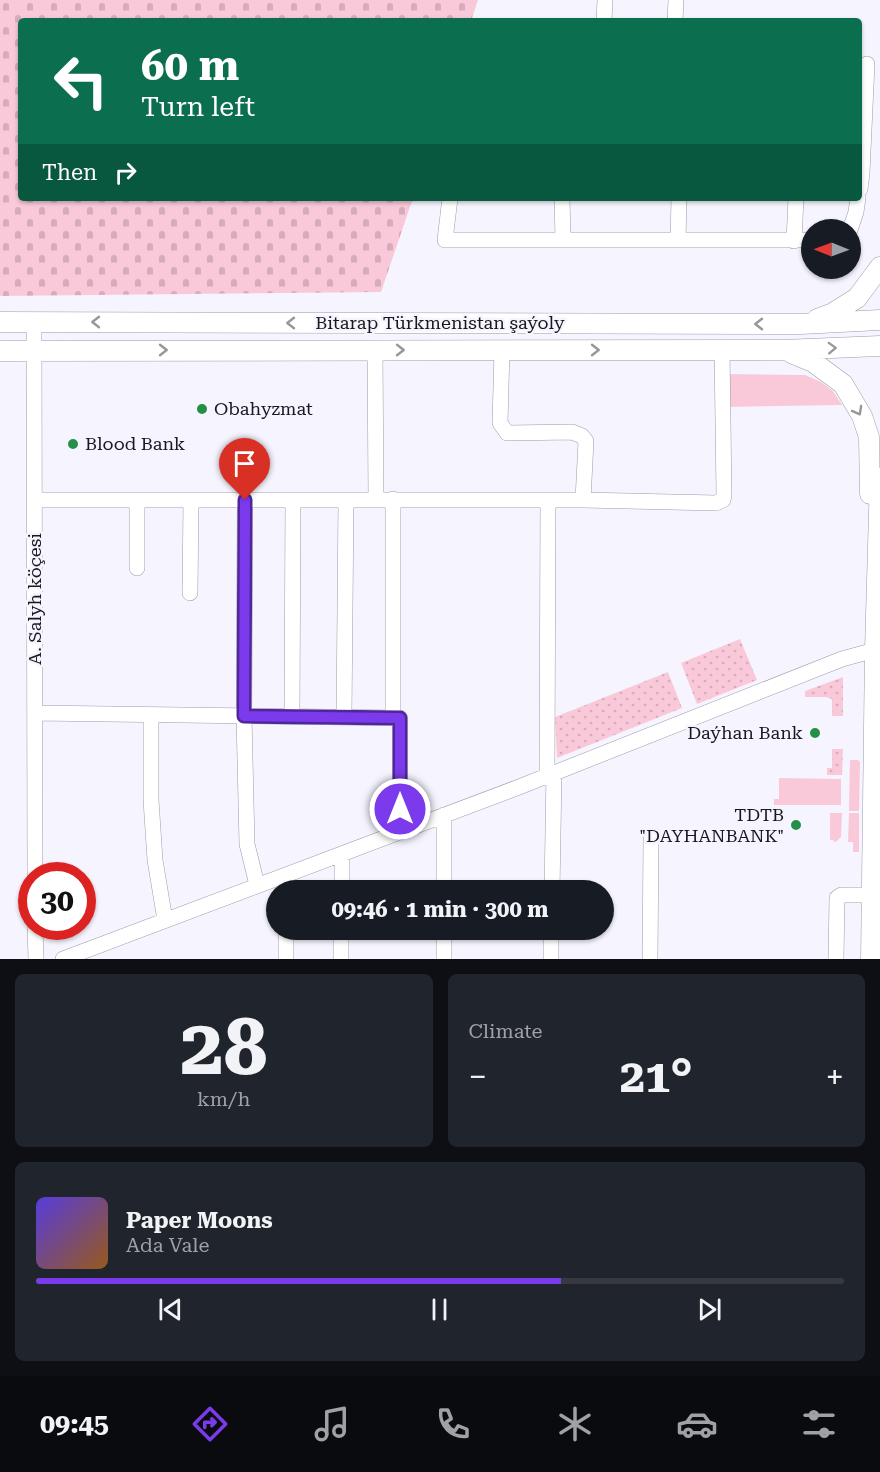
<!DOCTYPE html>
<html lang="en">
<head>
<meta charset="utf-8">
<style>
  :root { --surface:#171b24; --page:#20242c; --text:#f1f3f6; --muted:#9ea1a6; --line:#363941; --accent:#7c3aed }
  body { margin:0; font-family:"Roboto Serif",serif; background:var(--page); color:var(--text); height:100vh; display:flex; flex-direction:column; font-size:22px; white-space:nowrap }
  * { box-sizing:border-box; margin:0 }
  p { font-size:20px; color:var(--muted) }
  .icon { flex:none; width:33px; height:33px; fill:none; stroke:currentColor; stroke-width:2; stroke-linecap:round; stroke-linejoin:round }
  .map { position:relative; height:959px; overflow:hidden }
  .side { display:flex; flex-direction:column; gap:15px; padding:15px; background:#0d0f14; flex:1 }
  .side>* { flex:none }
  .guide { position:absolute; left:18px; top:18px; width:844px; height:183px; border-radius:6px; box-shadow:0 2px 4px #0004; background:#0b6e4f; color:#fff; overflow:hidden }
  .needle { width:39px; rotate:271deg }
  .buttons { position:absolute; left:801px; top:219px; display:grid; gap:12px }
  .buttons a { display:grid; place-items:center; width:60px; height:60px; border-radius:50%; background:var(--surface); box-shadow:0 2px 4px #0004; font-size:30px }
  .speed { position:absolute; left:18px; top:862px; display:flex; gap:12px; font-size:30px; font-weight:700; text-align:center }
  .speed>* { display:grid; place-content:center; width:78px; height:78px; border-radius:50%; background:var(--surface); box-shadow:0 2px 4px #0004; line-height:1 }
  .speed .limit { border:9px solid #d22; background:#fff; color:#111 }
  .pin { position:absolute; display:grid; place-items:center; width:51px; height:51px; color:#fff; margin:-62px -26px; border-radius:50% 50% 50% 0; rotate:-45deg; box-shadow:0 0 6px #0007 }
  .pin .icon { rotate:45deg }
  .me { position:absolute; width:66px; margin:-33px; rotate:0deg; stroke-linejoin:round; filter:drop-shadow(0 0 4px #0008) }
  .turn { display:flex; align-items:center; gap:21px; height:126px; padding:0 24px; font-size:27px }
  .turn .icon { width:78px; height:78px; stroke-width:2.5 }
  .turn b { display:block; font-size:42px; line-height:51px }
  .then { display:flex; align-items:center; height:57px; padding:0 24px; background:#0003; gap:12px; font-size:22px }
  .big { font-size:45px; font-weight:700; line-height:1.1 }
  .side .tile { flex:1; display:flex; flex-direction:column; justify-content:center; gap:9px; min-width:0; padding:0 21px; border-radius:9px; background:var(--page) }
  .side .dial { align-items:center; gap:0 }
  .dial b { font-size:78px; line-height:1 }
  .song { display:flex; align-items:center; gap:18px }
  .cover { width:72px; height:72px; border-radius:9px; background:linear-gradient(135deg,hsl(250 70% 55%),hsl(30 70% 35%)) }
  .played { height:6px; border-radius:3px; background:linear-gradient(90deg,var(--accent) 65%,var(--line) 65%) }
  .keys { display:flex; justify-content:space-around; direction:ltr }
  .heat { display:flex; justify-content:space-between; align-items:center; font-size:33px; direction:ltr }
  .side .tiles { flex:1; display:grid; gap:15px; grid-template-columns:1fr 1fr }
  .tile:last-child { grid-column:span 2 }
  .trip { position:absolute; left:266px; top:880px; width:348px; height:60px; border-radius:30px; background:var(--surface); box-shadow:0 2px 4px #0004; font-weight:700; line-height:60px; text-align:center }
  .tab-bar { display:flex; height:96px; justify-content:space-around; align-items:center; background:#090b0e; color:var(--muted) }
  .tab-bar .icon { width:42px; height:42px }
  .tab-bar .on { color:var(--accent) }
  .tab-bar b { font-size:27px; color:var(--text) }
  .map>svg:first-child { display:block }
</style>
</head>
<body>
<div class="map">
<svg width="880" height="959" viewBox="0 0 880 959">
  <defs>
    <pattern id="grass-dots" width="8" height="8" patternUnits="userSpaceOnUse" patternTransform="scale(1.5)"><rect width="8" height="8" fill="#fac9d9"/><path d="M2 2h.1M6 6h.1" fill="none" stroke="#d6acba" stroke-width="1.8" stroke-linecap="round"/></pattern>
    <pattern id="cemetery-stones" width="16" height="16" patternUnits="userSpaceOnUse" patternTransform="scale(1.5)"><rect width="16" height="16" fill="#fac9d9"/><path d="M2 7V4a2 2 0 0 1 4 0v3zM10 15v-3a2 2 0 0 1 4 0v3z" fill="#d6acba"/></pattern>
  </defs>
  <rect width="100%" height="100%" fill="#f6f4fe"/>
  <!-- grass -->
  <path fill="url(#grass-dots)" d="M740 639 757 680 697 704 681 663Z
    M668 672 682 708 557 758 555 717Z
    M843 677V716H832V699L826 697H805V691Z
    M832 749H843L842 775H827V768H832Z"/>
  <!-- cemetery -->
  <path fill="url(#cemetery-stones)" d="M0 0H478L471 21H21V198H413L381 292 0 296Z"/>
  <!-- garden -->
  <path fill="#fac9d9" d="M725 374 805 375 821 382 833 391 842 405 724 407Z
    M850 760H858L860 762 859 811H849Z
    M779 778 841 779V805H774V799H779Z
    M830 813H842L841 837 837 841 834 842 833 840H830Z
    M849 813H859V852H853V842H848Z"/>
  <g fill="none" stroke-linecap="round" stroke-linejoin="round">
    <defs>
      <path id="minor" d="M604 21 605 0
        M675 21 676 0
        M860 189 862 173 867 64
        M450 198 445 240H812
        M562 198 563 240
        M850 230 856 212 858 198
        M678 240 679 198
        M794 241 796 198
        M34 322 35 876
        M375 350 376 499
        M502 350 500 423 507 433 572 432 582 436 586 441 583 500
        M393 499V718
        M35 500H583L716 503 723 500 724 495 722 350
        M137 500V568
        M245 500 244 716 247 844 257 885
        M190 593 191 500
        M35 713 400 718V832
        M151 715V800L155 860 165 920
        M292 716 293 500
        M344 717 346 500
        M547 776 548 500
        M444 815V891
        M342 891V854
        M552 891 554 773
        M35 927 36 959
        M444 930V959
        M63 959 519 787 842 659 875 650H880
        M286 959V930
        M341 959V930
        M551 959V930
        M650 959 651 840
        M836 959 837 898 841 895H872"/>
      <path id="major" d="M817 319 833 313 857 298 880 267
        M0 322 801 324 880 320
        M0 351 783 350 880 346
        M791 353 813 362 843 384 862 416 869 437 870 494
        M871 959 875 650 880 478"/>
    </defs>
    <!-- minor casing -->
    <use href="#minor" stroke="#9e9ba7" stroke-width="16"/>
    <!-- major casing -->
    <use href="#major" stroke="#9e9ba7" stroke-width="21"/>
    <!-- minor -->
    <use href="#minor" stroke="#fff" stroke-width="15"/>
    <!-- major -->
    <use href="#major" stroke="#fff" stroke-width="20"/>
  </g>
  <!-- one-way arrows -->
  <defs><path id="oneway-chevron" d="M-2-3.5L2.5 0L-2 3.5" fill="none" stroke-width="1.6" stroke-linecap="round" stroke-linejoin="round" transform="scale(1.5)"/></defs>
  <g stroke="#989799">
    <use href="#oneway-chevron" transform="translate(96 322) rotate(-180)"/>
    <use href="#oneway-chevron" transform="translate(291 323) rotate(-180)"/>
    <use href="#oneway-chevron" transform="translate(759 324) rotate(-180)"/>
    <use href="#oneway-chevron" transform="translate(832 348) rotate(-2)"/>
    <use href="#oneway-chevron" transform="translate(163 350)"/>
    <use href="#oneway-chevron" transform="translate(400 350)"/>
    <use href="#oneway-chevron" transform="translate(595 350)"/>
    <use href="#oneway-chevron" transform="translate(858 411) rotate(61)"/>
  </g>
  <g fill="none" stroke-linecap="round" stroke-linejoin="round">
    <defs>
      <path id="route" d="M245 500 244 716 400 718V809"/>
    </defs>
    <!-- route casing -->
    <use href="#route" stroke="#51269a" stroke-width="15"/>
    <!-- route -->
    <use href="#route" stroke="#7c3aed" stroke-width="10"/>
  </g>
  <!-- markers -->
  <g fill="#248f47" stroke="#f6f4fe" stroke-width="2">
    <circle cx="202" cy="409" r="6"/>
    <circle cx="73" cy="444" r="6"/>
    <circle cx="815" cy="733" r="6"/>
    <circle cx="796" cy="825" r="6"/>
  </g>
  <g text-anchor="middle" stroke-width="5" stroke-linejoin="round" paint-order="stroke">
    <!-- street labels -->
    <g font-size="18" fill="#19181c" stroke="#f6f4fe">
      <text x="440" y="329">Bitarap Türkmenistan şaýoly</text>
      <text transform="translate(35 599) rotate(-90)" y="6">A. Salyh köçesi</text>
    </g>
    <!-- poi labels -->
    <g font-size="18" fill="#19181c" stroke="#f6f4fe" text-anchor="start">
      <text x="214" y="415">Obahyzmat</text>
      <text x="85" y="450">Blood Bank</text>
      <text x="803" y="739" text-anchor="end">Daýhan Bank</text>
      <text x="784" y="821" text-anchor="end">TDTB<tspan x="784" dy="21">"DAYHANBANK"</tspan></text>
    </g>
  </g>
</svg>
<div class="buttons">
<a><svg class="needle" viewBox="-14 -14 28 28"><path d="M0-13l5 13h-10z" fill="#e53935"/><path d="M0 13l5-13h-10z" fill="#9ea1a6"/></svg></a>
</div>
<div class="speed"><div class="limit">30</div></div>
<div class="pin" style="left:245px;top:500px;background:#d93025"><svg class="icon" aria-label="arrive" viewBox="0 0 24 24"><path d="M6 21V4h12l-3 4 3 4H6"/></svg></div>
<svg class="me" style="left:400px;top:809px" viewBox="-20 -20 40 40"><circle r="17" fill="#7c3aed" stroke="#fff" stroke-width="3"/><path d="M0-11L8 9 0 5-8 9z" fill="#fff"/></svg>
<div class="trip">09:46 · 1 min · 300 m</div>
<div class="guide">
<div class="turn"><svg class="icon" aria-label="left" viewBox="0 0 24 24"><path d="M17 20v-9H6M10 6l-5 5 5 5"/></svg><div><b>60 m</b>Turn left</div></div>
<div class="then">Then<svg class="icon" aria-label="right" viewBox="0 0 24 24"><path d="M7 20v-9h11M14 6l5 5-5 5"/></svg></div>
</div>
</div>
<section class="side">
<div class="tiles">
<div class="tile dial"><b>28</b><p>km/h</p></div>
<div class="tile"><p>Climate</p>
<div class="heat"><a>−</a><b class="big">21°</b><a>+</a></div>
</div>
<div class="tile">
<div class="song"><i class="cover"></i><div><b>Paper Moons</b><p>Ada Vale</p></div></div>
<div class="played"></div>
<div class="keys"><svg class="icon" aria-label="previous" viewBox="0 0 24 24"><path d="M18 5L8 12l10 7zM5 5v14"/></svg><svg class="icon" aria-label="pause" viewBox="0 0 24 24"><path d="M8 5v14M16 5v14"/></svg><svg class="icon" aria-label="next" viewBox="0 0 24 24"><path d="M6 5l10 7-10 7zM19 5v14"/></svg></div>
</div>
</div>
</section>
<nav class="tab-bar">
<b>09:45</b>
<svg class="icon on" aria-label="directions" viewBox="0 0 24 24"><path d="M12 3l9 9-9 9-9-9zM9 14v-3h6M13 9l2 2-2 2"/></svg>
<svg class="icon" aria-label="music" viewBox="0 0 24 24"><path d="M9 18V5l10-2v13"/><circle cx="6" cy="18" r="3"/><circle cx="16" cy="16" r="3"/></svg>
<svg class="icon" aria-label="phone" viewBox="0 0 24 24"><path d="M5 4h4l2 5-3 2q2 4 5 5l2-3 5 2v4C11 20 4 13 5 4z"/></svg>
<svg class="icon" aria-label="climate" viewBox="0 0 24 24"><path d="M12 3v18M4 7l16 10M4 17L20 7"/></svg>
<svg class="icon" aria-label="car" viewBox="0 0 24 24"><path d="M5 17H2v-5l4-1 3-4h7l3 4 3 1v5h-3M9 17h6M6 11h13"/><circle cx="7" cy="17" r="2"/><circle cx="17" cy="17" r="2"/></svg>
<svg class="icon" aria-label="filters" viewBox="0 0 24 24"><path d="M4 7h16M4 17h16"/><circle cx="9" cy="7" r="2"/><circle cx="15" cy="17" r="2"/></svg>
</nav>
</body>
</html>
